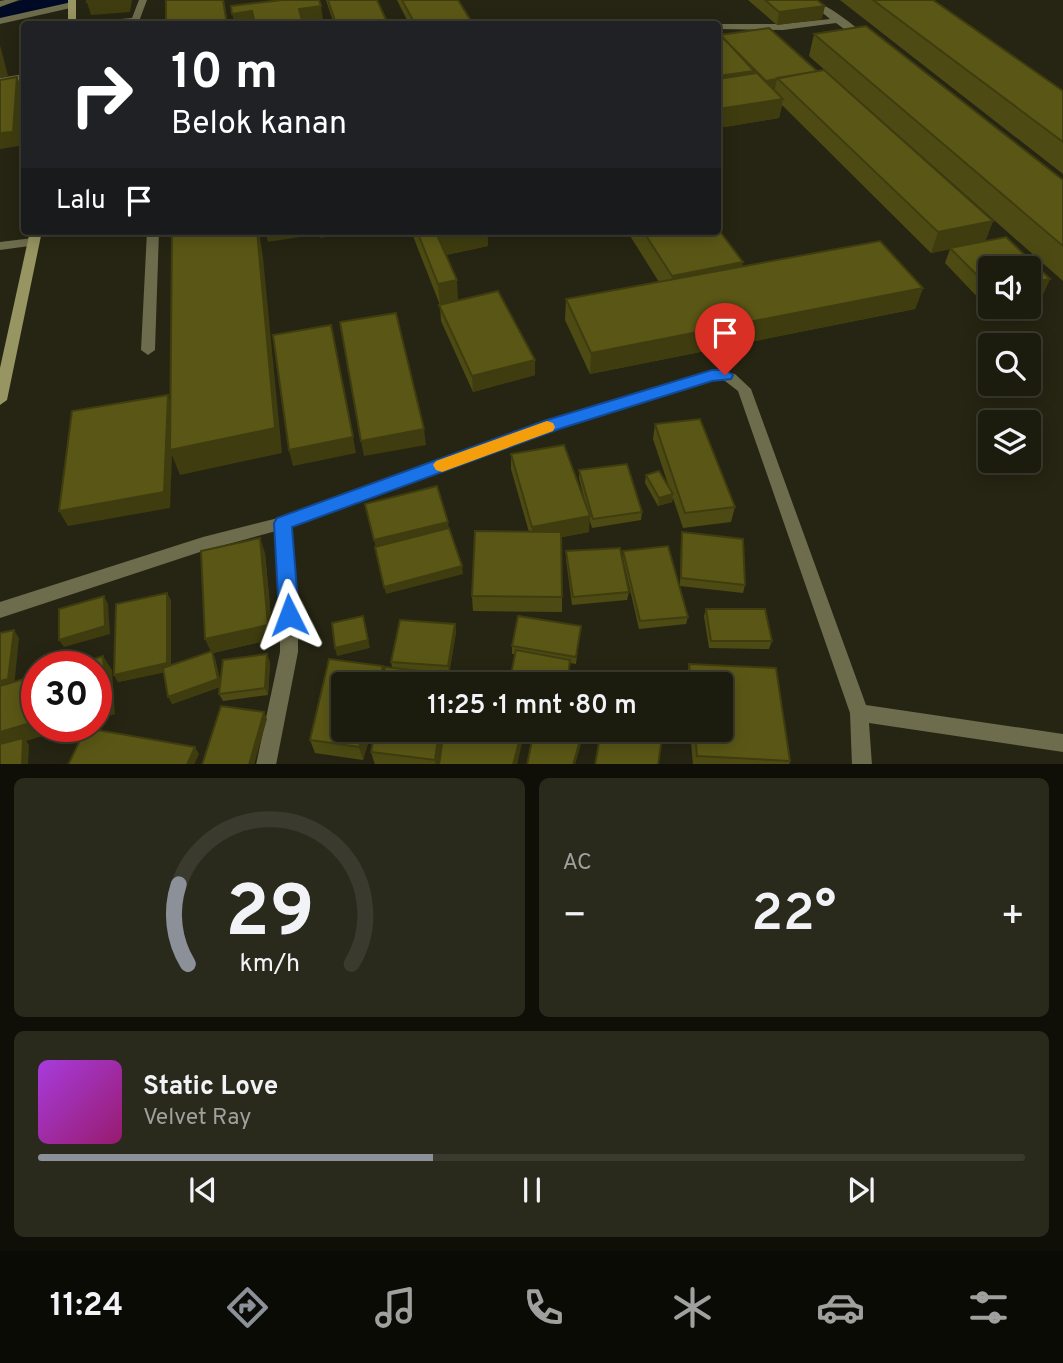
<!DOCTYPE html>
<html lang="id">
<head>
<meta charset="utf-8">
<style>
  :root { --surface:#1c1c0e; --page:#29291c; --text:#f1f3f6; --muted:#a0a19e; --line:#3a3a2e; --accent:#8c9099 }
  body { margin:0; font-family:Overpass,sans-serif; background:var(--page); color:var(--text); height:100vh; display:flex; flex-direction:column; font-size:26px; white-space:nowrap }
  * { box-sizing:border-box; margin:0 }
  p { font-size:23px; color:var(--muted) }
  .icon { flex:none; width:38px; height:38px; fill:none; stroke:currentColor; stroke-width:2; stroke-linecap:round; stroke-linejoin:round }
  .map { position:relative; height:764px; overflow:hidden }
  .sheet { display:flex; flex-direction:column; gap:14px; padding:14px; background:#0f0f08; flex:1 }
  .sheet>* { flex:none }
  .hud { position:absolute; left:21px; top:21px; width:700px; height:214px; border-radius:7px; box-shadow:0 4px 18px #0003,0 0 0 2px var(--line); background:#202124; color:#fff; overflow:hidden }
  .buttons { position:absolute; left:978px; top:256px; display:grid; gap:14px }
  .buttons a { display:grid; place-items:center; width:63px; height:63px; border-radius:7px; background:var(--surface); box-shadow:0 4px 18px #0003,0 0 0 2px var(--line); font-size:35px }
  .speed { position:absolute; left:21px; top:651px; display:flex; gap:14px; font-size:35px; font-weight:700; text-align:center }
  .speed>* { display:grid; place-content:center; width:91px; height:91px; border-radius:50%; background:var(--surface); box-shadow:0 4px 18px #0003,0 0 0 2px var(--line); line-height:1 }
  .speed .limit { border:10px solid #d22; background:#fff; color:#111 }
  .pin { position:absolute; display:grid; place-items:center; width:60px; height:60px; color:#fff; margin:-72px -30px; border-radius:50% 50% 50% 0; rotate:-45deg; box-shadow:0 0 7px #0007 }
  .pin .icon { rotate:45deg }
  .me { position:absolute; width:77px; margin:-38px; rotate:357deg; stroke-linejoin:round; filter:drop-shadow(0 0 5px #0008) }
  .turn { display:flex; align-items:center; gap:24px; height:147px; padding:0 35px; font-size:32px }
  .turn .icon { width:91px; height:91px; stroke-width:2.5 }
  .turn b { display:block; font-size:49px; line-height:60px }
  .then { display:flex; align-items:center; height:66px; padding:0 35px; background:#0003; gap:14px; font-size:26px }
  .big { font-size:52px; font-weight:600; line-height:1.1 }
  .sheet .tile { flex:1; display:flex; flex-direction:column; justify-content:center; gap:10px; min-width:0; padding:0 24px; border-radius:10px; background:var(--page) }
  .sheet .dial { align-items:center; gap:0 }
  .dial svg { height:182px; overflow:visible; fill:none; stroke:var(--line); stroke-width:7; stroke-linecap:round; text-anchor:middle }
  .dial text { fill:var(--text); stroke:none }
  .song { display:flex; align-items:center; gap:21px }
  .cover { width:84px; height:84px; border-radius:10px; background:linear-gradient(135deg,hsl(280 70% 55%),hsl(320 70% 35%)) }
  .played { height:7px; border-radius:4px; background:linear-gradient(90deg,var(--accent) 40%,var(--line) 40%) }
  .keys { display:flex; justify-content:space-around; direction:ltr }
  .heat { display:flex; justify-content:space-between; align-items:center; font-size:38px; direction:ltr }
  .sheet .tiles { flex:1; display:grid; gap:14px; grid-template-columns:1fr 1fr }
  .tile:last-child { grid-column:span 2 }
  .trip { position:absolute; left:331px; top:672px; width:402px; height:70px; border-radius:7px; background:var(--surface); box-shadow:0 4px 18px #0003,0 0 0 2px var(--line); font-weight:600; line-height:70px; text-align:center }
  .dock { display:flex; height:112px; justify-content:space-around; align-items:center; background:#0b0b06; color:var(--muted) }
  .dock .icon { width:49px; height:49px }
  .dock .on { color:var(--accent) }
  .dock b { font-size:32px; color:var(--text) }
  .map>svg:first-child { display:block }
</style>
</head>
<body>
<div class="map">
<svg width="1063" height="765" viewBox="0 0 1063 765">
  <rect width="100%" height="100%" fill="#262513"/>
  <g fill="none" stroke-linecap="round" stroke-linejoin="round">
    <!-- canal -->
    <path fill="#000a25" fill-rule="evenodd" d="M23 0H70L66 6 0 24V6Z"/>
    <!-- lane -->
    <path fill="#6d6c4c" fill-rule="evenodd" d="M139 0H147L138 24H94L98 21 132 18Z
      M807 0C824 0 858 28 871 41L863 43 836 23 783 30 718 29V24H715H783L830 19Z
      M147 231H159L155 350 148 355 141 350Z"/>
    <!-- street -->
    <path fill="#6d6c4c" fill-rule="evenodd" d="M5 0H19L0 7V1Z
      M72 2 75 3V7L0 24V18Z
      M24 74V80L0 84V78Z
      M33 238 39 242 37 245 0 250V242Z
      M712 370 735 374 751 389 866 705 1063 734V752L869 723 872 765H852L850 713 738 391 725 381 712 380 558 429 291 527 298 601V652L276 765H256L280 652V601L276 531 203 551 0 618V602L203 537 282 517 548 421Z"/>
    <!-- secondary -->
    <path fill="#979561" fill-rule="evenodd" d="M68 0H76V24H68Z
      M30 231H42L7 400 0 405V368Z"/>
  </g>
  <!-- wall -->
  <path fill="#4d4b13" d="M326 0H377L388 24H334Z
    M397 0H458L473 24H409Z
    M748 0H817L822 19 777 25Z
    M840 0H933L1063 91V174Z
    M769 28 817 71 824 70 993 221 985 241 1006 237 1050 279 1043 294 1029 297V268H990V305L986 306 945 263 950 249 931 253 782 105 779 118 718 128V32L720 35Z
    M814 34 1063 180V281L809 56Z
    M411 231H487L488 246 446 255 458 301 535 375 473 392 441 321 440 305Z
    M627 231H718L742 267 923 288 915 309 590 374 565 320 566 299 659 282Z
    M655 424 735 507 731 522 683 528 673 498 672 502 658 506 645 483 646 475 669 487 653 439Z
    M511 454 587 509 579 478V470L642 512 641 520 592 528 589 518V532L562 537V612L473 611 472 596 529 532 511 469Z
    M682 532 745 585 743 593 680 586 681 541Z
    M566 551 629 592 627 600 572 605 566 559Z
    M623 551 688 617 686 624 639 629 623 559Z
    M265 553 273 639 213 653 215 659 220 681 270 662 268 695 223 701 219 694 220 687 172 704 164 672 118 682 114 675 167 593 171 601V666L211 651Z
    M706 609 772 641 769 649 709 648 704 616Z
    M400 620 455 624 456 632 449 674 439 673 446 674 448 684H343V730H372L363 760 315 753 310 740 329 659 383 666 384 670 385 667H392L391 662Z
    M580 633 576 664 570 663 567 684H509L515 654H512V646Z
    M689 664 776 668 790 761 789 765H693L690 730H721V684H686V678Z
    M375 730H443L438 765H375L371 752Z"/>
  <!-- shaded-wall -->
  <path fill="#3f3d0f" d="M111 0H132L130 12 91 15 87 2Z
    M223 0H224L228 24H227Z
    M321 6 323 19 301 22 299 9Z
    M825 6 822 19 777 25 779 12Z
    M252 11 255 24H235L232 14Z
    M0 45 8 76 0 78Z
    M754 71 750 90 718 95V76Z
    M17 77 23 91 19 146 0 149V133Z
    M777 79 774 93 766 81Z
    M783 99 779 118 718 128V109Z
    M993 221 985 242 931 253 938 232Z
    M257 231H259L263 258 282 453 180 475 172 455 170 508 68 526 59 511 168 395 174 411Z
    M265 231H311L312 235 268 242Z
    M319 231H361L320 238Z
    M459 231H487L488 246 439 256 437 235Z
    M524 231H553L524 236Z
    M743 262 738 283 669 297 672 276Z
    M1050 279 1043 294 1029 297V283Z
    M457 280 458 301 440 305 438 284Z
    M923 288 915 309 590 374 591 353Z
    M990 296V305L986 306Z
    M535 360V375L473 392 472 376Z
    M424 429 426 445 364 456 361 441Z
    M353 437 356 453 293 466 289 450Z
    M673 494 672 502 658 506 659 498Z
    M590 516 589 532 532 543V527Z
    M448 522 449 530 376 548 374 540Z
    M260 538 265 553 273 639 213 653 215 659 222 686 172 704 168 697 212 654 205 639Z
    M462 566 463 574 386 594 384 587Z
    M167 593 171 601V671L118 682 114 675Z
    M104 596 108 604 110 634 64 647 59 640Z
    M363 616 370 648 337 656 335 648Z
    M455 624 456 632 449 674 448 666Z
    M14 630 19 638 14 687 0 690V681Z
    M267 654 270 662 268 695 265 688Z
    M103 656 112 670 115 714 96 720V703Z
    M383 666 386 681 385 684H378Z
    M264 712 267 719 254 765H249Z
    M37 721V726H76L26 741 29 745 28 765H22L0 749V732Z
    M364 730H372L363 760 359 747Z
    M439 730H443L438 765H435V760Z
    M522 730H525L517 765H513Z
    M583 730H585L575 765H573Z
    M195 747 199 754 194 765H187Z"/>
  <!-- building -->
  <path fill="#5a5716" stroke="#3f3d0f" stroke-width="2" d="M87 0H111L87 2Z
    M166 0H223L227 24H144L166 22Z
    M282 0H319L321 6 299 9 303 24H255L252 11 232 14 231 6Z
    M328 0H377L388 24H336Z
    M402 0H458L473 24H415Z
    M765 0H817L825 6 779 12Z
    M873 0H933L1063 91V142Z
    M866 26 1063 180V246L814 34Z
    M769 28 817 71 766 81 720 35Z
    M718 32 754 71 718 76Z
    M824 70 993 221 938 232 777 78Z
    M757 73 783 99 718 109V79Z
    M17 77 13 132 0 133V80Z
    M718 229 743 262 672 276 643 231H718Z
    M172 231H257L275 428 170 450Z
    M417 231H459L437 235 457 280 438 284Z
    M1006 237 1050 279 1029 283V268H990V288L950 248Z
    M880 241 923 288 591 353 566 299Z
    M498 291 535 360 472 376 439 305Z
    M396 313 424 429 361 441 340 322Z
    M331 325 353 437 289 450 273 335Z
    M168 395 164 492 59 511 72 411Z
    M700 419 735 507 685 513 655 424Z
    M564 445 590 516 532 527 511 454Z
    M627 464 642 512 593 519 579 470Z
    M659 471 673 494 659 498 646 475Z
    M437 486 448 522 374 540 365 504Z
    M449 528 462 566 384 587 375 547Z
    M475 531 561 532 562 597 472 596Z
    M682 532 743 539 745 585 681 578Z
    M260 538 268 625 205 639 201 551Z
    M668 546 688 617 640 621 623 551Z
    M620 548 629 592 573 597 566 551Z
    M167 593V663L114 675 116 604Z
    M104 596 105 626 59 640V609Z
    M706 609H765L772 641H711Z
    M363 616 368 640 335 648 332 623Z
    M518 616 581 626 576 657 512 646Z
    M400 620 455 624 448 666 391 662Z
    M14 630 8 679 0 681V633Z
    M516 650 570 660 567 684H509Z
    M212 651 218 679 168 697 163 668Z
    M267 654 265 688 219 694 223 660Z
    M103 656 106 701 96 703V667H67Z
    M329 659 383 666 378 684H343V730H364L359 747 310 740Z
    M689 664 776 668 790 761 697 756 695 730H721V684H691Z
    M385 667 446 674 445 684H382Z
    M37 675V721L0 732V686Z
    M451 676 499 684H450Z
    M221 706 264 712 249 765H202Z
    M86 728 195 747 187 765H68Z
    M375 730H439L435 760 371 752Z
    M444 730H522L513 765H439Z
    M534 730H583L573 765H527Z
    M601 730H663L658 765H595Z
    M23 738 22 765H0V744Z"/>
  <!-- route -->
  <path fill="#1a73e8" stroke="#114b97" stroke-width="2" d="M712 370H725L733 375 731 379 712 381 559 429 292 527 299 615 296 621 289 623 282 621 279 615 274 523 277 518 547 420Z"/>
  <!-- slow -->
  <path fill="#f59e0b" d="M547 421 553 423 555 427 553 431 442 472 436 470 433 465 436 461Z"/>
</svg>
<div class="buttons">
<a><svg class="icon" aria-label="sound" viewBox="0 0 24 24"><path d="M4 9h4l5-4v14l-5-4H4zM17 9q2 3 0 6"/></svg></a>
<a><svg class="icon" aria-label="search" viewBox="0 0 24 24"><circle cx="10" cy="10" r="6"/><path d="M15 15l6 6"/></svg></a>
<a><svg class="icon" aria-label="layers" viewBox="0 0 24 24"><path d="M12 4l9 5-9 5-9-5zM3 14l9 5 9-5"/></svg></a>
</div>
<div class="speed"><div class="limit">30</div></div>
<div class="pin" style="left:725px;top:375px;background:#d93025"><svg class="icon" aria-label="arrive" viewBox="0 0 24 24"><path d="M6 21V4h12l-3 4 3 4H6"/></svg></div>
<svg class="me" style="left:289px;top:615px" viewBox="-20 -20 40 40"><path d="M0-17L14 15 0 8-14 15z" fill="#1a73e8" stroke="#fff" stroke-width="4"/></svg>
<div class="trip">11:25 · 1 mnt · 80 m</div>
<div class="hud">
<div class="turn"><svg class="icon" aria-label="right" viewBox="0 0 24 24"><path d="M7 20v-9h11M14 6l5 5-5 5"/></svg><div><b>10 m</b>Belok kanan</div></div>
<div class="then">Lalu<svg class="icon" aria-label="arrive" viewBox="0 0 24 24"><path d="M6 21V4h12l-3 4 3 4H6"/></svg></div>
</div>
</div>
<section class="sheet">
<div class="tiles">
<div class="tile dial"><svg viewBox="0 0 100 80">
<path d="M14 69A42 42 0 1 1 86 69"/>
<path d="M14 69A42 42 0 0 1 10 34" stroke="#8c9099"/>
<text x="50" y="56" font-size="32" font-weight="700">29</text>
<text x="50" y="72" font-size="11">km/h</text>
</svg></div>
<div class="tile"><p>AC</p>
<div class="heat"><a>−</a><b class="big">22°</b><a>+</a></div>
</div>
<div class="tile">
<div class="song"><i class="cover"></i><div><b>Static Love</b><p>Velvet Ray</p></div></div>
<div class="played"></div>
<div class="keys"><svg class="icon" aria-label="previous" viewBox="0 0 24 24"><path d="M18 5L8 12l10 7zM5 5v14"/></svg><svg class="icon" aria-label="pause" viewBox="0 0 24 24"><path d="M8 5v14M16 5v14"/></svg><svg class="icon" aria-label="next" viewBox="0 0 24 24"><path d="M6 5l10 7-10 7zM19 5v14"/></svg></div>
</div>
</div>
</section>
<nav class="dock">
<b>11:24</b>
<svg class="icon on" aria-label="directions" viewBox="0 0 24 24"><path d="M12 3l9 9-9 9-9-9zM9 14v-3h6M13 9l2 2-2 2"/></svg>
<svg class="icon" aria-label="music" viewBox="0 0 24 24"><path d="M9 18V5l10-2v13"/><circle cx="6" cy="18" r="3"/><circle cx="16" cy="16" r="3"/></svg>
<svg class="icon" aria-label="phone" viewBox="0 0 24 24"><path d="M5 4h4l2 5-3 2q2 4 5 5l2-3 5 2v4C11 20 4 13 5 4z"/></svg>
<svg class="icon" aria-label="climate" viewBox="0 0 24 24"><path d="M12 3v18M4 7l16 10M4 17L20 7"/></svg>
<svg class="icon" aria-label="car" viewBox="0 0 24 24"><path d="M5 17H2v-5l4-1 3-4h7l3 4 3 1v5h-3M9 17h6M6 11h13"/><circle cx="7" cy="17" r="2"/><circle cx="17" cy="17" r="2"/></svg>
<svg class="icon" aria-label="filters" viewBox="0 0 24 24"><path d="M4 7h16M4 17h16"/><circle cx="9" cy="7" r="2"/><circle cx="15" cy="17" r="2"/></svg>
</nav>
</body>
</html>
